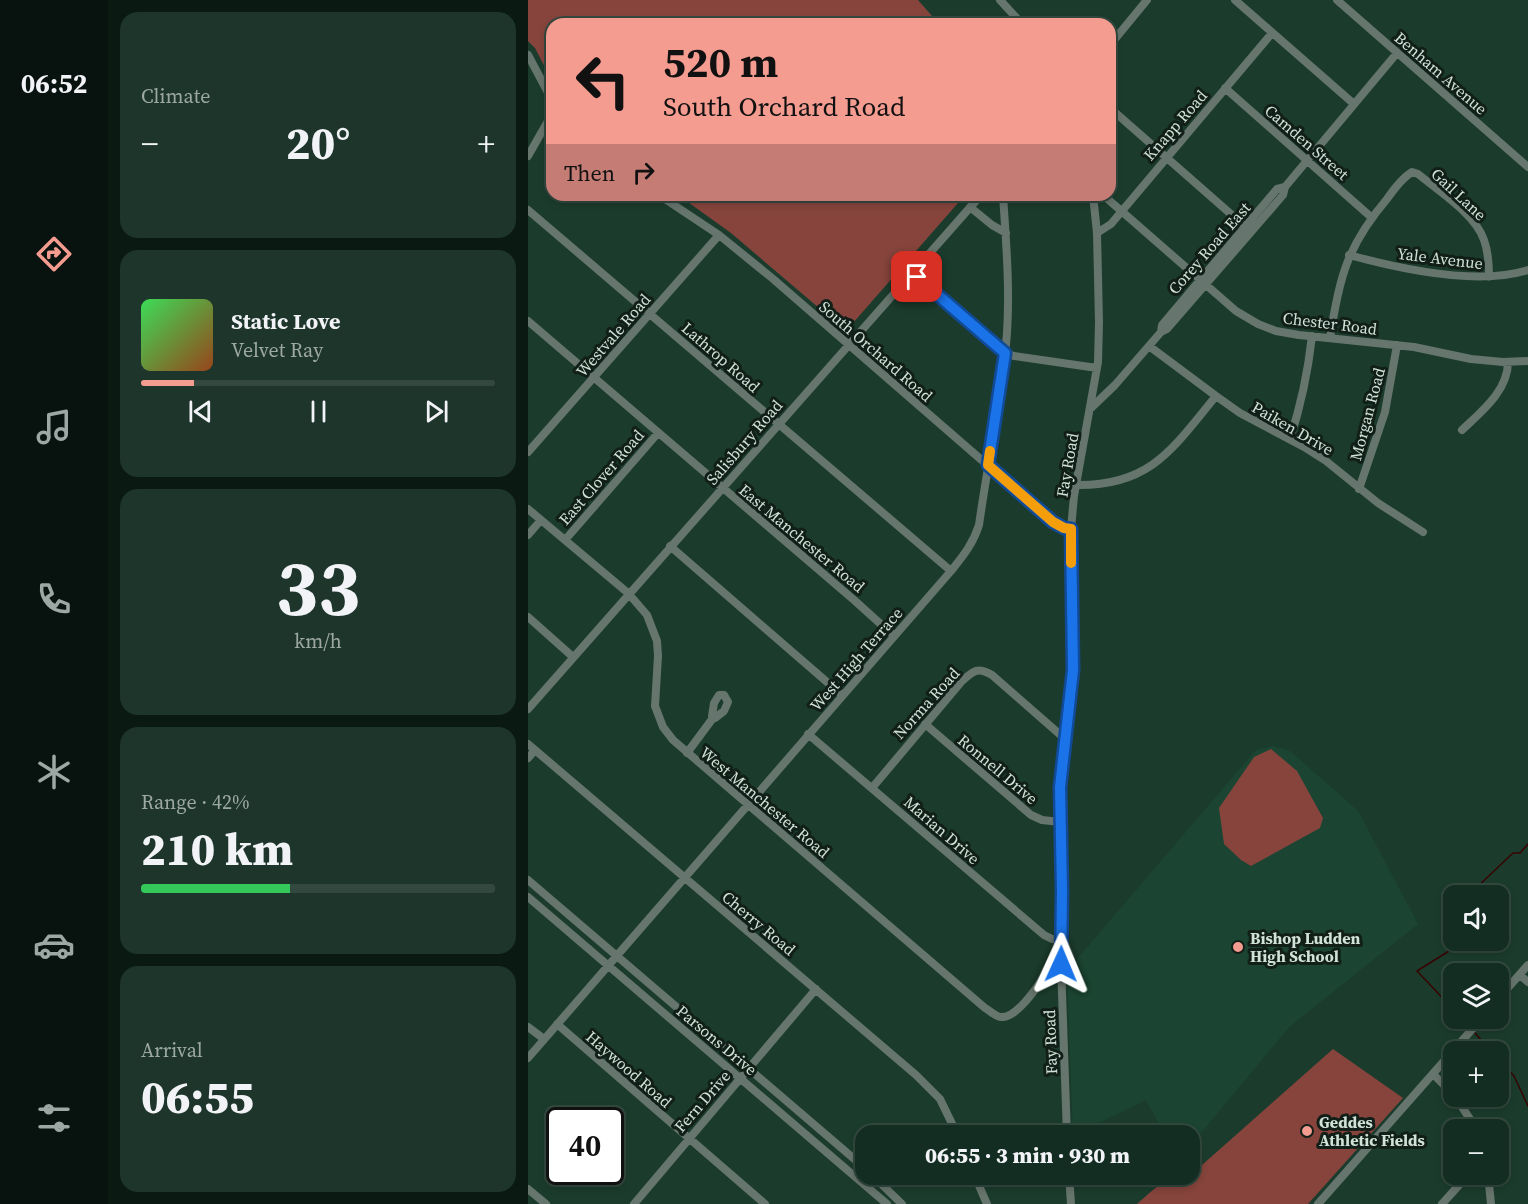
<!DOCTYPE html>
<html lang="en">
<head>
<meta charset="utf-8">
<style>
  :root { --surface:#142d22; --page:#1d352a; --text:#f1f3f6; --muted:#9da8a5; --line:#334940; --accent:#f59c91 }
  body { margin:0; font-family:"Source Serif 4",serif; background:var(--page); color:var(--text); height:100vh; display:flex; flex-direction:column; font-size:22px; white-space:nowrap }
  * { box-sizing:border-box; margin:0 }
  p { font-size:20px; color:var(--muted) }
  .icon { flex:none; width:33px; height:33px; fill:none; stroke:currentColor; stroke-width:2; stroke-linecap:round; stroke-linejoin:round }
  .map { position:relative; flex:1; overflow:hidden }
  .sheet { display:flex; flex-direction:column; gap:12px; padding:12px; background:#0b1913; width:420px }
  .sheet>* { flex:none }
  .hud { position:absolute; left:18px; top:18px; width:570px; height:183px; border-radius:18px; box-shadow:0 3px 9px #0003,0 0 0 2px var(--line); background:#f59c91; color:#111; overflow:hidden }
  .controls { position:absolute; left:915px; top:885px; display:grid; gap:12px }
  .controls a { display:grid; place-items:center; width:66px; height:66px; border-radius:12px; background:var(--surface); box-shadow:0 3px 9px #0003,0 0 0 2px var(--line); font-size:30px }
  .speed { position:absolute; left:18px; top:1107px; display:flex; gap:12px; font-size:30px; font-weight:700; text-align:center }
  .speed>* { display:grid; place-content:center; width:78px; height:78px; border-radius:50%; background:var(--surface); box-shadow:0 3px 9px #0003,0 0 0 2px var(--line); line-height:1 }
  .speed .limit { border:3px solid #111; border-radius:9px; background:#fff; color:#111 }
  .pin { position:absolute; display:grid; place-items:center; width:51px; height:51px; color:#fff; margin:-26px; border-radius:12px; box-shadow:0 3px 9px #0006 }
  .me { position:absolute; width:66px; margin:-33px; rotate:1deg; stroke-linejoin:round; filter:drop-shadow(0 0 4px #0008) }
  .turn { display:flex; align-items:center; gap:21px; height:126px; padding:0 18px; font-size:27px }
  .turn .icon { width:78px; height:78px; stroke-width:2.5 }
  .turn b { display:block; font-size:42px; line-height:51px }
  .then { display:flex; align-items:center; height:57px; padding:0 18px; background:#0003; gap:12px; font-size:22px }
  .big { font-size:45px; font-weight:800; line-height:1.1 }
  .sheet .widget { flex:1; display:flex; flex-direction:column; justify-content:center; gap:9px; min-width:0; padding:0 21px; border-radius:18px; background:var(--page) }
  .sheet .dial { align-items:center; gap:0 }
  .dial b { font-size:78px; line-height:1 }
  .song { display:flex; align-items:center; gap:18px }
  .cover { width:72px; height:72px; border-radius:9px; background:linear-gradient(135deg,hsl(130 70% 55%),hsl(20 70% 35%)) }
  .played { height:6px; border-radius:3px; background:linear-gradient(90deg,var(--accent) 15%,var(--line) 15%) }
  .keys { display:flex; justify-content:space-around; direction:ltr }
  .heat { display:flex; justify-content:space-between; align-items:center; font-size:33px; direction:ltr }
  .charge { height:9px; border-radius:4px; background:linear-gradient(90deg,#34c759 42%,var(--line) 0) }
  .trip { position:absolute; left:327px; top:1125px; width:345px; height:60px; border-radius:18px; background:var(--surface); box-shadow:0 3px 9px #0003,0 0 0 2px var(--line); font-weight:800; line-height:60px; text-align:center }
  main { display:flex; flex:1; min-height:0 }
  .tabs { display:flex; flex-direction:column; width:108px; justify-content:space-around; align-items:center; background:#08120e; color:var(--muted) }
  .tabs .icon { width:42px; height:42px }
  .tabs .selected { color:var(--accent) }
  .tabs b { font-size:27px; color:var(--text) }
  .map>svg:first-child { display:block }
</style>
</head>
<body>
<main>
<nav class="tabs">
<b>06:52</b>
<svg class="icon selected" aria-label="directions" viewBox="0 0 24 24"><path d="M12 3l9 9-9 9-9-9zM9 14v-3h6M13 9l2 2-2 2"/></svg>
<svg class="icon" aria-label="music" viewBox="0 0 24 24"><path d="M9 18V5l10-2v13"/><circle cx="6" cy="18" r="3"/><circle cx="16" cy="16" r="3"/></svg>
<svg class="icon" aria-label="phone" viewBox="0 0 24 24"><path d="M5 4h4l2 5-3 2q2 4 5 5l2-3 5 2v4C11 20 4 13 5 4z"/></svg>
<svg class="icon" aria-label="climate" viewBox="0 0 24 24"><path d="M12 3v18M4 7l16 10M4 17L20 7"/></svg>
<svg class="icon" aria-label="car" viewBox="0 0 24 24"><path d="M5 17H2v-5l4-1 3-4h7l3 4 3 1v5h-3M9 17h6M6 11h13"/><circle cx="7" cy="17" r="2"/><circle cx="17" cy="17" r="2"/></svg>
<svg class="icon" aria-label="filters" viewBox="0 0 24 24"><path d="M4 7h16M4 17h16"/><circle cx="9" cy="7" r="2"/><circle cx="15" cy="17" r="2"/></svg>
</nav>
<section class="sheet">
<div class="widget"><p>Climate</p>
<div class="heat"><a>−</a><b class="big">20°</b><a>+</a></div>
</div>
<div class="widget">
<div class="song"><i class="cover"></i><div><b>Static Love</b><p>Velvet Ray</p></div></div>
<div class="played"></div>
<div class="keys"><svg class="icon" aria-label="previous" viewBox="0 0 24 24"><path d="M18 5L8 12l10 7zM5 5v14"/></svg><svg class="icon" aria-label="pause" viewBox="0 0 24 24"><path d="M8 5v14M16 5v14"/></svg><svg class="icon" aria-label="next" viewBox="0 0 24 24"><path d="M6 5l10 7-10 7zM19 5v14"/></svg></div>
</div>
<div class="widget dial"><b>33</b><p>km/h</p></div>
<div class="widget"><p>Range · 42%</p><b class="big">210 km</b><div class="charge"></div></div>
<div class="widget"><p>Arrival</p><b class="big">06:55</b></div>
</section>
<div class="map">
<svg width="1000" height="1204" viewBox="0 0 1000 1204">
  <rect width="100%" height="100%" fill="#1b3c2d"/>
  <!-- built -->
  <path fill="#1b4532" d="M745 746 762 751 830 811 890 924 761 1027 662 1146V1136L637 1135 618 1100 545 1135 539 971 728 750Z"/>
  <!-- green -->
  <path fill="#86443c" d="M0 0H390L411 24H24V81L7 48 0 41Z
    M150 195H437L318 331 203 233Z
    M743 749 769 771 795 818 792 828 723 866 713 860 696 844 691 808 726 757Z
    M805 1049 875 1098 780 1204H609C624 1191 640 1174 662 1174V1171L674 1165Z"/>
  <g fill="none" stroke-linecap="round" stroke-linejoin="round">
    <!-- stream -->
    <path stroke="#380403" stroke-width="1.5" d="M947 896V889L985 853H992L1000 844
      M926 940 921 951 889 971 926 1010
      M933 1018 941 1027
      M946 1032 964 1052
      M970 1059 986 1076 1000 1106"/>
    <!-- minor -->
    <path stroke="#66756d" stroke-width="8" d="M472 0 494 24
      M707 0 826 104
      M809 0 1000 167
      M582 45 619 0
      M0 55 24 100
      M697 88 843 217
      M582 108 721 230
      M0 156 24 114
      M131 195 191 235 244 278 525 522 536 528 543 529
      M575 195 708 311 730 324 748 331 771 335 886 347 943 359 975 362 1000 361
      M442 207 464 225 478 233
      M0 210 423 571
      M569 233 583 224 744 33
      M821 255C872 269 950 286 1000 270
      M384 273 477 353 486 356 569 368
      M0 321 326 600 366 636
      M633 332 634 325 749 189 757 187 869 53
      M802 338C811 278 819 246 859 199 866 189 874 178 884 172L890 174C911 191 948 215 956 240 960 251 961 265 961 277
      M621 346 688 396 712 413 776 447 798 461 850 503 895 532
      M563 408 587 385 633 332 639 329 755 195 757 187
      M934 430C953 412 980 391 980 362
      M762 439C773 405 780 372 784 336
      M0 452 191 235
      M549 485C623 486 645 448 688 396
      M831 489 857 412 869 345
      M0 509 100 593 119 615 129 641 130 656 127 706 135 727 145 740 457 1008C461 1010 468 1017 473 1017 489 1019 512 983 520 971L526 966 533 964
      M0 535 13 520
      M37 540 130 433
      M142 546 314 695
      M0 617 45 657
      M191 695H196L200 702 196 711 187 718 184 716 186 703Z
      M0 709 453 195
      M397 724 503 815 514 820 532 822
      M280 734 516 935 524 939 533 940
      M0 744 388 1075 412 1099 430 1136
      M159 753 185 718
      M0 758 7 750
      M344 788 434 681C446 670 450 667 464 675L536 738
      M0 880 338 1169
      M0 897 359 1204
      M992 975 1000 982
      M970 999 1000 965
      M29 1024 237 1204
      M0 1027 16 1039
      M0 1058 423 571C435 556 445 544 451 525 460 461 474 397 479 333 482 287 478 241 475 195
      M905 1074 926 1095
      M927 1096 949 1130
      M539 1136 533 964 534 891 532 787 545 670 543 529 546 496 570 362 571 322 569 233 565 195
      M343 1174 374 1204
      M446 1174 459 1204
      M541 1174 543 1204
      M960 1174 963 1204
      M0 1189 18 1204
      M106 1204 288 989
      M790 1204 954 1018
      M914 1204 941 1174"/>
  </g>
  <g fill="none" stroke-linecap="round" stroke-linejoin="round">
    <defs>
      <path id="route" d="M389 277 477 353 460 465 525 522 536 528 543 529 545 670 532 787 534 891 533 964"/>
    </defs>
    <!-- route casing -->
    <use href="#route" stroke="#114b97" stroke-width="15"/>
    <!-- route -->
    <use href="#route" stroke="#1a73e8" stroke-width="10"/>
    <!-- slow -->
    <path stroke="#f59e0b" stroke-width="10" d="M462 451 460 465 525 522 536 528 543 529V563"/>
  </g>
  <!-- markers -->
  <g fill="#f59c91" stroke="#111f18" stroke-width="2">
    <circle cx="710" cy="947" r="6"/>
    <circle cx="779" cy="1131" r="6"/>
  </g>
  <g text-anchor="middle" stroke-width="6" stroke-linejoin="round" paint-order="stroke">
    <!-- street labels -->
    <g font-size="16" fill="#d1e3d9" stroke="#111f18">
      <text transform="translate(913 73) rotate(41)" y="6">Benham Avenue</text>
      <text transform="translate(647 125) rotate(-49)" y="6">Knapp Road</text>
      <text transform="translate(779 142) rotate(41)" y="6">Camden Street</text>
      <text transform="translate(931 194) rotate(43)" y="6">Gail Lane</text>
      <text transform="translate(681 248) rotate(-49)" y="6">Corey Road East</text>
      <text transform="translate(912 258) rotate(7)" y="6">Yale Avenue</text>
      <text transform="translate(802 323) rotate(7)" y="6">Chester Road</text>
      <text transform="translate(85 335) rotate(-49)" y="6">Westvale Road</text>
      <text transform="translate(348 351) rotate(41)" y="6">South Orchard Road</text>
      <text transform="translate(193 357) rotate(41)" y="6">Lathrop Road</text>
      <text transform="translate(839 414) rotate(-75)" y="6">Morgan Road</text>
      <text transform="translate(765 428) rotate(30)" y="6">Paiken Drive</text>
      <text transform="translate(216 442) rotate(-49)" y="6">Salisbury Road</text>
      <text transform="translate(539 465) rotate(-80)" y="6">Fay Road</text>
      <text transform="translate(73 477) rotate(-49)" y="6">East Clover Road</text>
      <text transform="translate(274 538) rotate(40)" y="6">East Manchester Road</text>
      <text transform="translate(328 659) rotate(-49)" y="6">West High Terrace</text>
      <text transform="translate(398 703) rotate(-48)" y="6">Norma Road</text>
      <text transform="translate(470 769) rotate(40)" y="6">Ronnell Drive</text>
      <text transform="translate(237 802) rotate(40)" y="6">West Manchester Road</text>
      <text transform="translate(414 830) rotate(41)" y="6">Marian Drive</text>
      <text transform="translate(231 923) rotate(40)" y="6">Cherry Road</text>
      <text transform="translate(189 1040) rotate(40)" y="6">Parsons Drive</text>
      <text transform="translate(522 1042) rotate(-92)" y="6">Fay Road</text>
      <text transform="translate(101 1069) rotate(41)" y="6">Haywood Road</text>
      <text transform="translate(174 1101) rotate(-49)" y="6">Fern Drive</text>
    </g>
    <!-- poi labels -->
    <g font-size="16" font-weight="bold" fill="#d1e3d9" stroke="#111f18" text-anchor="start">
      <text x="722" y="944">Bishop Ludden<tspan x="722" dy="18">High School</tspan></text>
      <text x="791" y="1128">Geddes<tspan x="791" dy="18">Athletic Fields</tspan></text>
    </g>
  </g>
</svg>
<div class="controls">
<a><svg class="icon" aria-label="sound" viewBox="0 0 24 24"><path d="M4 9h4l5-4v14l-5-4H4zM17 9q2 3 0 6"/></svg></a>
<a><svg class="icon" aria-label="layers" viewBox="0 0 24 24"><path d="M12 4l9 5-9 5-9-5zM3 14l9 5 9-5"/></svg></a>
<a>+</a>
<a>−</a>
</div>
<div class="speed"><div class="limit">40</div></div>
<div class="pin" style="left:389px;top:277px;background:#d93025"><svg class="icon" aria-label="arrive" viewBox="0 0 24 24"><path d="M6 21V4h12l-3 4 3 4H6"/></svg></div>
<svg class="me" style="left:533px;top:964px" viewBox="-20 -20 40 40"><path d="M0-17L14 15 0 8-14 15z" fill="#1a73e8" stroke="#fff" stroke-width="4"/></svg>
<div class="trip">06:55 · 3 min · 930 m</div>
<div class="hud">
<div class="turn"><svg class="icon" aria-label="left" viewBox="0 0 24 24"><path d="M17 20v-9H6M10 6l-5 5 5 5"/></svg><div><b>520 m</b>South Orchard Road</div></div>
<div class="then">Then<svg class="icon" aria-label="right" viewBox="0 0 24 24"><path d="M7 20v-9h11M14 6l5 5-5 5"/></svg></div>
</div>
</div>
</main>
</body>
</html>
